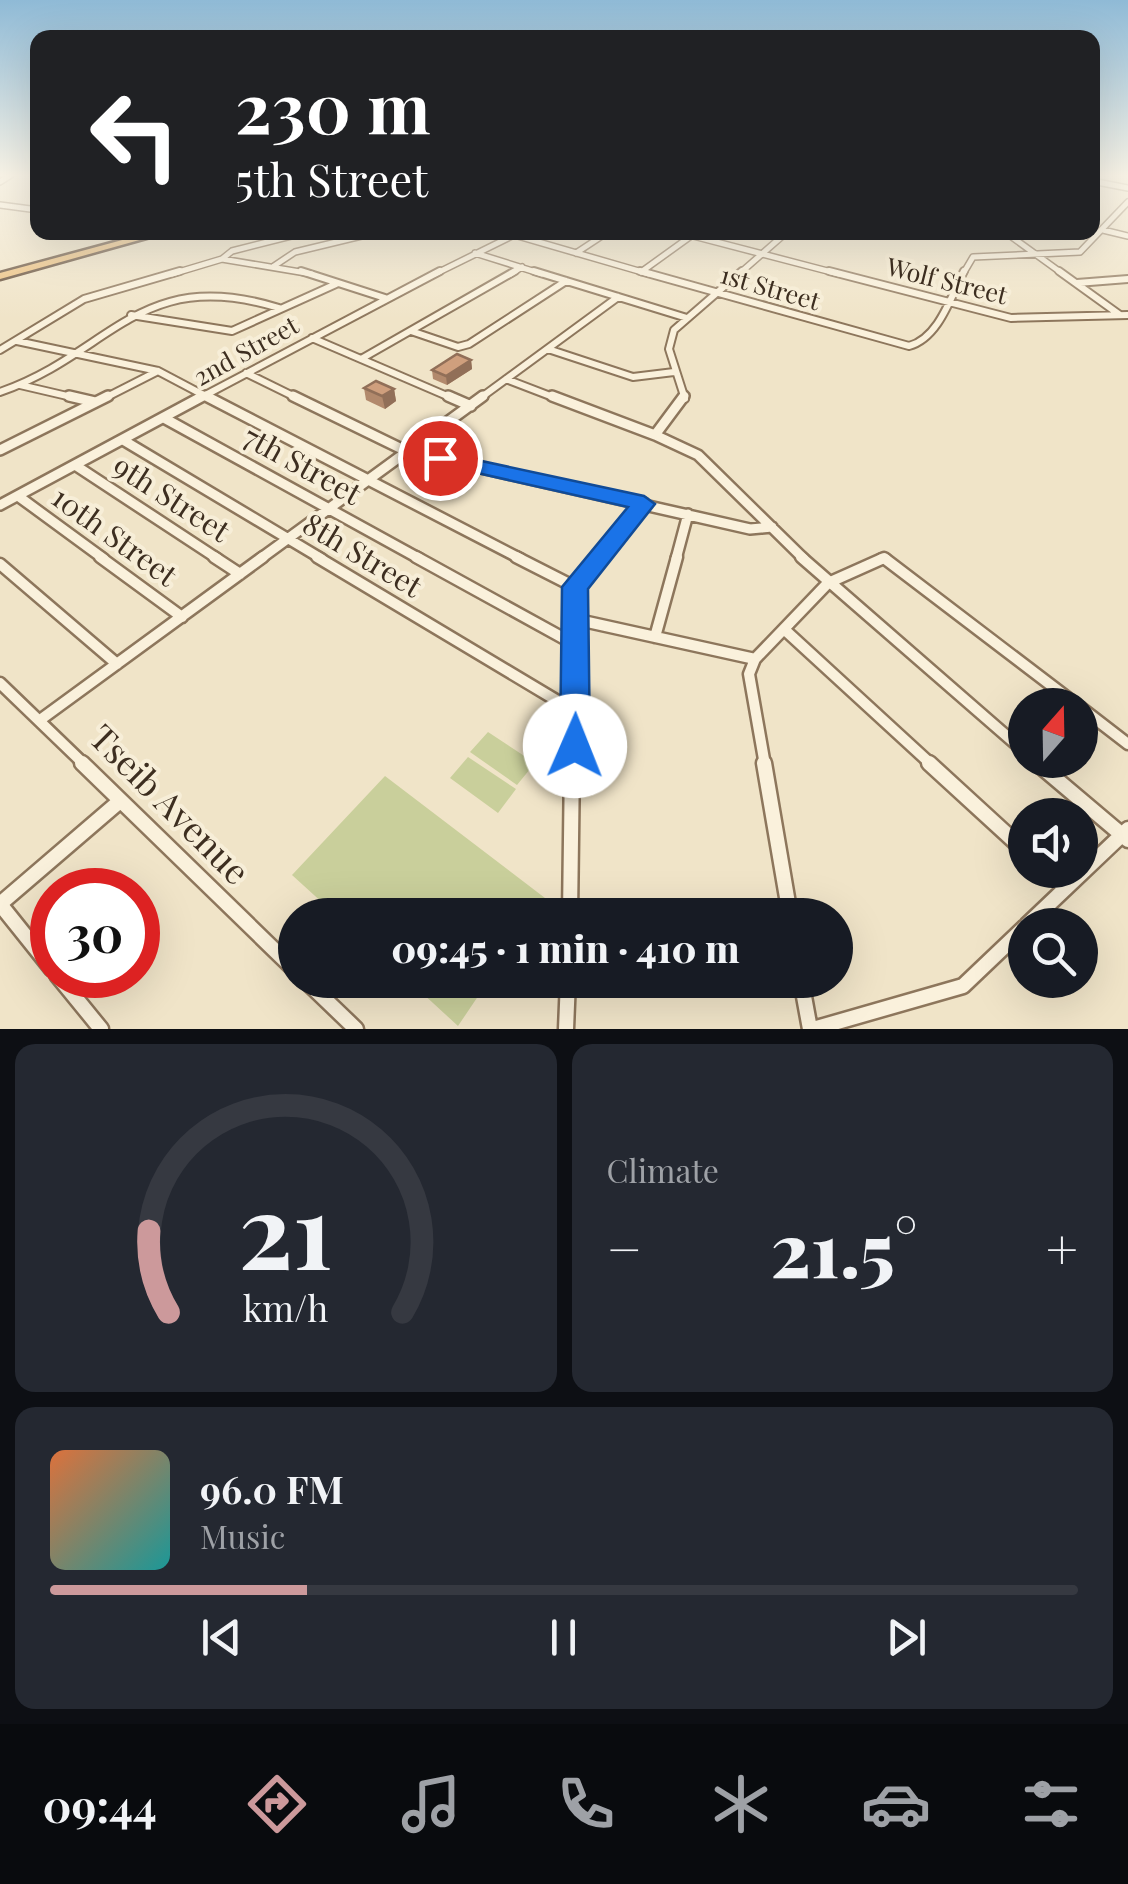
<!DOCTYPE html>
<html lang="en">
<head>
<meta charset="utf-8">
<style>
  :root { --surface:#171b24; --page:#242831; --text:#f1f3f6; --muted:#9ea1a6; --line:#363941; --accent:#cc999b }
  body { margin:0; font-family:"Playfair Display",serif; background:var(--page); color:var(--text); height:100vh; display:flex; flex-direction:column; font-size:38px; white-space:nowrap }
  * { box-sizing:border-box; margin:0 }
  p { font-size:32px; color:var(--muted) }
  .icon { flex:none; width:55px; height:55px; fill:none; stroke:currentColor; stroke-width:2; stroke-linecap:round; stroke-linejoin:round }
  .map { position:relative; height:1029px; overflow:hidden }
  .panel { display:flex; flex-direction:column; gap:15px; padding:15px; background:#0d0f14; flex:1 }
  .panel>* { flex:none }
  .guide { position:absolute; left:30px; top:30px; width:1070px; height:210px; border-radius:20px; box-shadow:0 10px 40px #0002; background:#202124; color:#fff; overflow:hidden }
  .needle { width:65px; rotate:20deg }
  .fabs { position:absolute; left:1008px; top:688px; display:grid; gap:20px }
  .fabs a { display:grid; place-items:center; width:90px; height:90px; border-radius:50%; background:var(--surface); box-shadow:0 10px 40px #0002; font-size:50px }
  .speed { position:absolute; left:30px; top:868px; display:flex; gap:20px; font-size:50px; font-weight:700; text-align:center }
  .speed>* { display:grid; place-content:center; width:130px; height:130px; border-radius:50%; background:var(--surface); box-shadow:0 10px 40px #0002; line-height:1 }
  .speed .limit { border:15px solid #d22; background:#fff; color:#111 }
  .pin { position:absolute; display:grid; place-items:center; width:85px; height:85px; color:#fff; margin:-42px; border:5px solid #fff; border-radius:50%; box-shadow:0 2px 10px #0007 }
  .me { position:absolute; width:110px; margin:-55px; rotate:1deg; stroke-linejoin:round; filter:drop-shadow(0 0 8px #0008) }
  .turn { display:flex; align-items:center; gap:35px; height:210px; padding:0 40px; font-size:45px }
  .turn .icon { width:130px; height:130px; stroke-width:2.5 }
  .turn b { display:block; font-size:70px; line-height:85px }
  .big { font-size:75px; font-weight:800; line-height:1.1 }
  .panel .widget { flex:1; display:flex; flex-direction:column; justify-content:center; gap:15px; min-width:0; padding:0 35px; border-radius:20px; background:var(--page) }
  .panel .dial { align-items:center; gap:0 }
  .dial svg { height:260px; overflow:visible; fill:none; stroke:var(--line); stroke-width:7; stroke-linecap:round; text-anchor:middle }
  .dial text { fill:var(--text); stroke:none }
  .song { display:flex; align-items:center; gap:30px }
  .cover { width:120px; height:120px; border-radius:15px; background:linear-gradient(135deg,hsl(20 70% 55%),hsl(180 70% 35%)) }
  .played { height:10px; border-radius:5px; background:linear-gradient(90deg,var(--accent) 25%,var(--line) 25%) }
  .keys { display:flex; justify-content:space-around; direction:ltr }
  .heat { display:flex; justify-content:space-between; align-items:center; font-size:55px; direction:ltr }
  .panel .tiles { flex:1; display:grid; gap:15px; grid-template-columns:1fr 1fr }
  .widget:last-child { grid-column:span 2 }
  .trip { position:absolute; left:278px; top:898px; width:575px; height:100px; border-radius:50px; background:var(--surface); box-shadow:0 10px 40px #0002; font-weight:800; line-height:100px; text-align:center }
  .tab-bar { display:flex; height:160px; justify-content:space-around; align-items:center; background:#090b0e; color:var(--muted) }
  .tab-bar .icon { width:70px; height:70px }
  .tab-bar .active { color:var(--accent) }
  .tab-bar b { font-size:45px; color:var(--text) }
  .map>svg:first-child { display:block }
</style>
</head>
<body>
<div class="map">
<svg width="1128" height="1029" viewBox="0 0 1128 1029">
  <rect width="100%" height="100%" fill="#f0e4c8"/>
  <!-- green -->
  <path fill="#c9cf9b" d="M488 732 535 763 517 785 470 752Z
    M468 757 516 789 498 813 450 778Z
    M385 776 545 898 534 915H336L292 875Z
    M408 980H489L458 1026Z"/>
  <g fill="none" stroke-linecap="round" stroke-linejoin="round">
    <defs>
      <path id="minor-far4" d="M1092 181 1128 188
        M0 182 11 175
        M0 205 38 210
        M1103 230 1128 236
        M504 232 649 274
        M678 232 839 274
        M1005 232 1063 274
        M475 253 542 274
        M576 253 608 232
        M222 259 232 251 307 232
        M274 266 295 252 378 232
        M641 272 691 236
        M172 274 222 259 312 274
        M435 274 512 236
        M511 274 522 267
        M739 274 787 232
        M963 274 973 257 1080 252 1128 202"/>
      <path id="minor-far3" d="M301 271 385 298
        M534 271 687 318
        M640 271 909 346C939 338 951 296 964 271
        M829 271 1011 318 1128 315
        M1059 271 1120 315
        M1077 283 1128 279
        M131 315 232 331 336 284
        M411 331 458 347 469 344 566 281
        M312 338 454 399
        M17 341 158 371 211 399
        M548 349 633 377 674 372
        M0 350 84 299 180 271
        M361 359 515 271
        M246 373 299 399
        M506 379 558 399
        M20 385 80 399
        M0 392C112 353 139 265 279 308
        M103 399 158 371
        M198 399 440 271
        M479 399 618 297
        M685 399 669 349 674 330 742 271"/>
      <path id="minor-far2" d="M69 396 95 402
        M206 396 521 559
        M293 396 406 451 750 529 772 527
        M448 396 471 406
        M552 396 655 435
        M684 396 655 435 698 455 804 559
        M164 418 420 559
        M123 440 322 559
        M0 450 108 396
        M75 465 218 559
        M18 496 104 559
        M0 505 203 396
        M260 559 483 396
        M594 559 644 503
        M676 559 688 514
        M881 559H886"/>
      <path id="minor-far1" d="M100 557 182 617
        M214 557 240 574
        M317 557 576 712
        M416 557 574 644
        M516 557 575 587
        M801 557 1025 752
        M0 564 117 664
        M574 619 755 659
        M786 631 932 765
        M655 637 677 557
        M0 683 85 765
        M1080 707 1128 744
        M40 720 263 557
        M1034 760 1040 765
        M572 765 575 587 596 557
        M765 765 749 674 755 659 828 583 884 558 1077 705"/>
      <path id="minor" d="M82 763 295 970
        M764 763 790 915
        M929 763 1025 851
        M1037 763 1128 840
        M1046 870 1066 888
        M570 915 572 763
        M1027 925 1128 829
        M52 969 0 904 120 801
        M57 975 101 1029
        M305 980 356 1029
        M801 980 810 1029
        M566 1029 568 980
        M813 1029 963 986 1025 927"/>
      <path id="trunk" d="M152 232H168L0 279V273Z"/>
    </defs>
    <!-- minor-far4 casing -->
    <use href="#minor-far4" stroke="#8d765c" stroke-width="8"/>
    <!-- minor-far3 casing -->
    <use href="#minor-far3" stroke="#8d765c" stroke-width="10"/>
    <!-- minor-far2 casing -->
    <use href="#minor-far2" stroke="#8d765c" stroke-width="14"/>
    <!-- minor-far1 casing -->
    <use href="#minor-far1" stroke="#8d765c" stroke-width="15"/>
    <!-- minor casing -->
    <use href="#minor" stroke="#8d765c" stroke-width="19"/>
    <!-- trunk casing -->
    <use href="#trunk" stroke="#5b4430" stroke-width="5"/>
    <!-- minor-far4 -->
    <use href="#minor-far4" stroke="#faf1dc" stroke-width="5"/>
    <!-- minor-far3 -->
    <use href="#minor-far3" stroke="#faf1dc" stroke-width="6"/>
    <!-- minor-far2 -->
    <use href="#minor-far2" stroke="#faf1dc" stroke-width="9"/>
    <!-- minor-far1 -->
    <use href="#minor-far1" stroke="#faf1dc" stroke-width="10"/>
    <!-- minor -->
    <use href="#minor" stroke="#faf1dc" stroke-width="14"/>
    <!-- trunk -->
    <use href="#trunk" fill="#eabe7c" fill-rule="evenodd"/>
  </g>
  <!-- wall -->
  <path fill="#b2896c" d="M471 360 472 369 447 385 433 379 432 370Z
    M364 388 394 389 396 401 385 409 366 400Z"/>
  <!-- shaded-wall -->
  <path fill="#916f58" d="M471 360 472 369 447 385 446 376Z
    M394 389 396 401 385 409 382 396Z"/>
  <!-- building -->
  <path fill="#cf9f7d" stroke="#916f58" stroke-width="2.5" d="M457 354 471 360 446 376 432 370Z
    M376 381 394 389 382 396 364 388Z"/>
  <!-- sky -->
  <linearGradient id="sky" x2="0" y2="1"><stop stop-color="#8fbad6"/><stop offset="0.55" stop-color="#f8f3e6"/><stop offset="1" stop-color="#f8f3e6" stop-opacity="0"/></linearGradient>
  <rect width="1128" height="319" fill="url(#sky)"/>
  <!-- route -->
  <path fill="#1a73e8" stroke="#114b97" stroke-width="2.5" d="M440 452 644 496 655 504 588 589 590 746 586 756 575 760 564 756 560 746 562 587 628 507 433 463 430 458 433 454Z"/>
  <g text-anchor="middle" stroke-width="8" stroke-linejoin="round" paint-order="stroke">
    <!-- far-street labels -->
    <g font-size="25" fill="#3d2e20" stroke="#f7eed8">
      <text transform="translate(947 281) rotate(14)" y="9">Wolf Street</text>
      <text transform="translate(770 288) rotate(16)" y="9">1st Street</text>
      <text transform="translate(246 351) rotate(-29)" y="9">2nd Street</text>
    </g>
    <!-- street labels -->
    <g font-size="30" fill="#3d2e20" stroke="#f7eed8">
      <text transform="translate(302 466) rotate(29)" y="10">7th Street</text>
      <text transform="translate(171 499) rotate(33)" y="10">9th Street</text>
      <text transform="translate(114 537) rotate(36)" y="10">10th Street</text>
      <text transform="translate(362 556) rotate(31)" y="10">8th Street</text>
    </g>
    <!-- near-street labels -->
    <g font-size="35" fill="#3d2e20" stroke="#f7eed8">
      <text transform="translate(169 805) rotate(45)" y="12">Tseib Avenue</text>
    </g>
  </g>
</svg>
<div class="fabs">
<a><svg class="needle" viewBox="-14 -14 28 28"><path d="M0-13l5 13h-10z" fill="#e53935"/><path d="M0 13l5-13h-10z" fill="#9ea1a6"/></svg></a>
<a><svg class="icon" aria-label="sound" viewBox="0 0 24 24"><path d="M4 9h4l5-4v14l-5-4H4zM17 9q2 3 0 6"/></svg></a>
<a><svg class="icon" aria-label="search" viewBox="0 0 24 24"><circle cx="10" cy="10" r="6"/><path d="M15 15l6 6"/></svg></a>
</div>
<div class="speed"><div class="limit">30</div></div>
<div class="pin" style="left:440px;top:458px;background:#d93025"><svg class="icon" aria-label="arrive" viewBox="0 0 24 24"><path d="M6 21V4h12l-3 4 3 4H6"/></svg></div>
<svg class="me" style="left:575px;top:746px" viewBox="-20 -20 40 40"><circle r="19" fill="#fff"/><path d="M0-13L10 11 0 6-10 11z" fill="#1a73e8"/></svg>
<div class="trip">09:45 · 1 min · 410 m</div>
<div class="guide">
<div class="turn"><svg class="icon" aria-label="left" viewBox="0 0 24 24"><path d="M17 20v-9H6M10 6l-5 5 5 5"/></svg><div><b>230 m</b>5th Street</div></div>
</div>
</div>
<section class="panel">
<div class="tiles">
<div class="widget dial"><svg viewBox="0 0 100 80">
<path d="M14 69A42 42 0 1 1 86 69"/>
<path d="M14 69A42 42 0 0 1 8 44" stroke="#cc999b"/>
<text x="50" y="56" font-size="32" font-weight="700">21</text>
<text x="50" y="72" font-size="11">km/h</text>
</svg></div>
<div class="widget"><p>Climate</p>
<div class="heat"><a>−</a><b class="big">21.5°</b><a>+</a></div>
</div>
<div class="widget">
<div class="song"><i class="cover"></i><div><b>96.0 FM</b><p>Music</p></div></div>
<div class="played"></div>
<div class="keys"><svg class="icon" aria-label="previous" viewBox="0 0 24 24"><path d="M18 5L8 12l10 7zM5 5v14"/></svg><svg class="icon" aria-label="pause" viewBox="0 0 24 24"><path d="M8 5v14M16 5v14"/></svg><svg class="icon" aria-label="next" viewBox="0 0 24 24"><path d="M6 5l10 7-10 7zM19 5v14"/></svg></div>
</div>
</div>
</section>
<nav class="tab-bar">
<b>09:44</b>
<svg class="icon active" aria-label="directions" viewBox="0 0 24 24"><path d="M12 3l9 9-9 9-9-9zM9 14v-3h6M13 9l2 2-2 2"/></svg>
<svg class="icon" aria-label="music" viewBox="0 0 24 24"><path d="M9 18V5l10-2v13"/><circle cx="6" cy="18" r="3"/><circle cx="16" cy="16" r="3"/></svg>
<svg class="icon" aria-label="phone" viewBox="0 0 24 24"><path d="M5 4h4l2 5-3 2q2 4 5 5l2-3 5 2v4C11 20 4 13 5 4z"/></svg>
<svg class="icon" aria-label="climate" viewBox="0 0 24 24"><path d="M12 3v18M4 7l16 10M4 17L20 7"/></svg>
<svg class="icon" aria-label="car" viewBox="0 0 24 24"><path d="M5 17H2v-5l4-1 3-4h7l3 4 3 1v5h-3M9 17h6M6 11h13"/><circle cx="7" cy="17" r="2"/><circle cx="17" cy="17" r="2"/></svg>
<svg class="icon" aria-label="filters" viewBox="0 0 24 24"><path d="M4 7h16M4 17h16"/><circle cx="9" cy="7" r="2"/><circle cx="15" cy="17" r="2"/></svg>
</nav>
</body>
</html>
